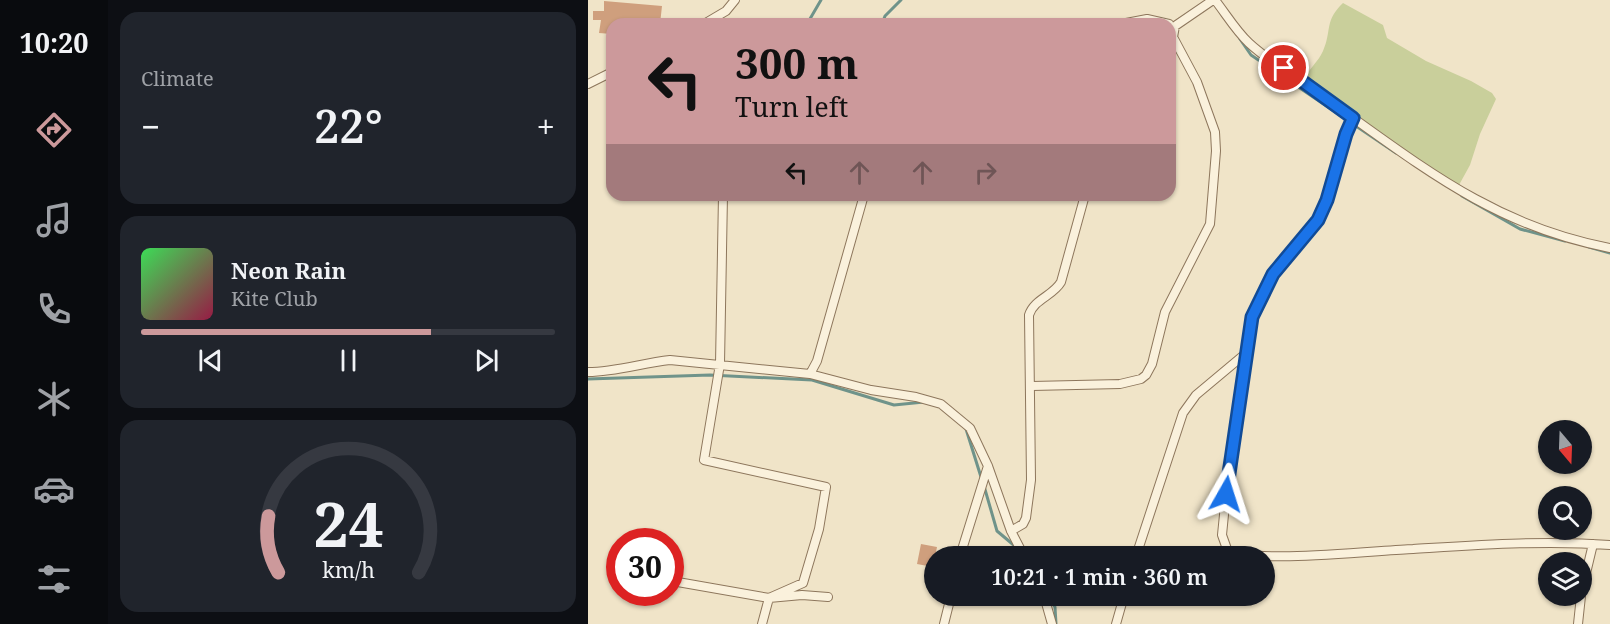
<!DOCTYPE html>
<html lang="en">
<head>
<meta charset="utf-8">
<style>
  :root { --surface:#171b24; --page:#20242c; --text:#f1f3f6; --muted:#9ea1a6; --line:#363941; --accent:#cc999b }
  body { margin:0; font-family:"Noto Serif",serif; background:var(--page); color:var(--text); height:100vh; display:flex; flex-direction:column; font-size:22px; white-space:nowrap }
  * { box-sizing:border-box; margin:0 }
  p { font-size:20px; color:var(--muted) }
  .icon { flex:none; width:33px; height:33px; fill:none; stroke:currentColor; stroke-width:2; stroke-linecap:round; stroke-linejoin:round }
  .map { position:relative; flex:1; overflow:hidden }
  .details { display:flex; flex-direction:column; gap:12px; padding:12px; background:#0d0f14; width:480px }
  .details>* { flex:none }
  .hud { position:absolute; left:18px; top:18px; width:570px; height:183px; border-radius:18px; box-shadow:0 2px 4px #0004; background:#cc999b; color:#111; overflow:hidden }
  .needle { width:39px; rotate:161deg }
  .controls { position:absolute; left:950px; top:420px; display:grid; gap:12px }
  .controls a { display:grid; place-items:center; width:54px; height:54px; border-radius:50%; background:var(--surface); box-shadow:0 2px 4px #0004; font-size:30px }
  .speed { position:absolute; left:18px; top:528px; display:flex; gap:12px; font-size:30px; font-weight:700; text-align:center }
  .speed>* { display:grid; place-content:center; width:78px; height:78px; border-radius:50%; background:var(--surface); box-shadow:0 2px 4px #0004; line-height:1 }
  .speed .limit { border:9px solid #d22; background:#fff; color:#111 }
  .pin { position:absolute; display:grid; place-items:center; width:51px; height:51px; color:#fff; margin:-26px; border:3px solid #fff; border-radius:50%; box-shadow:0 2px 6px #0007 }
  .me { position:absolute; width:66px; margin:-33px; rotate:6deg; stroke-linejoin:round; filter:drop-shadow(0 0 4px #0008) }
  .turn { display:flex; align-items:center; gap:21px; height:126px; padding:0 30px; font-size:27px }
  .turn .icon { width:78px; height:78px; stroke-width:2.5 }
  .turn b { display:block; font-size:42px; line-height:51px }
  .lanes { display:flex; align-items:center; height:57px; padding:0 30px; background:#0003; justify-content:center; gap:30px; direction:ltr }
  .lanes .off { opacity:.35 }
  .big { font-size:45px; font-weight:600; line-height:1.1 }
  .details .tile { flex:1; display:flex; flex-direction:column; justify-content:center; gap:9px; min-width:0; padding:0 21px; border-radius:18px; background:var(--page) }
  .details .dial { align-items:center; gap:0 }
  .dial svg { height:156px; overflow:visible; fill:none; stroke:var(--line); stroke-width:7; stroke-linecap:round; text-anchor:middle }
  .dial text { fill:var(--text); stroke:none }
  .song { display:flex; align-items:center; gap:18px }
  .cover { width:72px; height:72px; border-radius:9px; background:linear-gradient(135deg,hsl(130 70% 55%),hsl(340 70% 35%)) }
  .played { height:6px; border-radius:3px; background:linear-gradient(90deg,var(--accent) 70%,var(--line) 70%) }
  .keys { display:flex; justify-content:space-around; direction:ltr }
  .heat { display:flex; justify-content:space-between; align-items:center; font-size:33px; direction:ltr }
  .trip { position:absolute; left:336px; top:546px; width:351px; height:60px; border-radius:30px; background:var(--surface); box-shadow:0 2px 4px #0004; font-weight:600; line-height:60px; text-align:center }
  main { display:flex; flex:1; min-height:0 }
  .menu { display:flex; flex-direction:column; width:108px; justify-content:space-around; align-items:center; background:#090b0e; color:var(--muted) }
  .menu .icon { width:42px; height:42px }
  .menu .current { color:var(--accent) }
  .menu b { font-size:27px; color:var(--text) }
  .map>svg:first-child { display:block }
</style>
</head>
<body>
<main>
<nav class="menu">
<b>10:20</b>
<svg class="icon current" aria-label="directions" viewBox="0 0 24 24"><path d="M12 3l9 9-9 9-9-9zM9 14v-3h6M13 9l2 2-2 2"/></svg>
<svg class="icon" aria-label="music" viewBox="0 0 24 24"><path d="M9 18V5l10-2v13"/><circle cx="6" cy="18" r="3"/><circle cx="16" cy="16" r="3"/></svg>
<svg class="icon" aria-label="phone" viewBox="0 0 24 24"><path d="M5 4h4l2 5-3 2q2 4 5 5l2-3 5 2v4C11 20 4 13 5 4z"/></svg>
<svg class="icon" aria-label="climate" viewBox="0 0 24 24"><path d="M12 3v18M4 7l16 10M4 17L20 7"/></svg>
<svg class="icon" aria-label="car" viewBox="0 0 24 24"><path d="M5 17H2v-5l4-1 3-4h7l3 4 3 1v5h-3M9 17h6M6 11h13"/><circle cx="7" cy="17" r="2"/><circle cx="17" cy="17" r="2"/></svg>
<svg class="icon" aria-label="filters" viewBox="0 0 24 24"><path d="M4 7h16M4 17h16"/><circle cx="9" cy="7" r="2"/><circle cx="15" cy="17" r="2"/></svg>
</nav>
<section class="details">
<div class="tile"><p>Climate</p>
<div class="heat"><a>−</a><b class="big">22°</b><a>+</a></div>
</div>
<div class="tile">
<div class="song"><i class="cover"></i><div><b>Neon Rain</b><p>Kite Club</p></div></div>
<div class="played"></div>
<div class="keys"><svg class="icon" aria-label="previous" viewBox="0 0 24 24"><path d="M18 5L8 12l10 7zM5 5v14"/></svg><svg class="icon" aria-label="pause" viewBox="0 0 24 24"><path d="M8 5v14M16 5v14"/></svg><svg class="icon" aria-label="next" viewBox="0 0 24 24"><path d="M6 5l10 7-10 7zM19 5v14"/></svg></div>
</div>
<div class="tile dial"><svg viewBox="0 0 100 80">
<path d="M14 69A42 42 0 1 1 86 69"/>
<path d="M14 69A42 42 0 0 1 9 40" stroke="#cc999b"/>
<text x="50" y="56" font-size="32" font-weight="700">24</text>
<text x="50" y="72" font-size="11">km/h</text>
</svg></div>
</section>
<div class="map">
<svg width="1022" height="624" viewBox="0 0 1022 624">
  <rect width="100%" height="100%" fill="#f0e4c8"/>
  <!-- green -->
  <path fill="#c9cf9b" d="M755 3 795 25 799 38 838 61 883 81 904 93 908 99 892 134 882 165 871 185 860 181 715 80C721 69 730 62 735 51 744 31 736 21 755 3Z"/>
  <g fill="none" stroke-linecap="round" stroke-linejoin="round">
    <!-- stream -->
    <path stroke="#6f938a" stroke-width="3" d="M219 24 233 0
      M294 24 297 16 313 0
      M652 39 663 55 808 153
      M874 196 932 229 977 241
      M1001 247 1022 253
      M0 379 122 375 224 380 306 405 336 402
      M378 429 393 477
      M396 486 409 531 428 547
      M460 596 467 607 468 624"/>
  </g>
  <!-- building -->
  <path fill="#cf9f7d" d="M16 1 74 6 72 24H24V34L11 33 13 20H5V11H16Z
    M333 544 349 547 345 567 329 564Z"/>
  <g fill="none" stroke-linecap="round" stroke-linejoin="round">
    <defs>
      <path id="minor" d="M627 0C638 14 648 31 661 43 686 66 725 89 754 110 842 173 912 227 1022 248
        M116 24 138 11 147 0
        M533 24 559 19 581 24
        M0 84 24 72
        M765 118 758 134 739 200 730 220 685 274 665 317 640 474 634 535 639 549C661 565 792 550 825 549 890 545 957 540 1022 545
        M135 195 132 364 116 460 238 487 231 529 215 583 181 598 174 624
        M0 372C28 372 54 363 82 360L222 374 229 361 276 195
        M222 374 283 390 328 397 353 404 382 428 400 466 423 531 436 556
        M444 386 532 384 553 379 558 375 564 364 577 312 622 224 628 151 627 132 609 82 585 37 587 26 625 0
        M423 531 435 524 438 518 443 480 441 315C446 299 465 296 473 282L497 195
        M372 556 400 466
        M548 556 595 413 608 395 657 354
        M84 581 181 598 214 595 240 597
        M993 594 1005 544
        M456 596 464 624
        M356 624 363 596
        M528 624 536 596
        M990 624 993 596"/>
    </defs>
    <!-- minor casing -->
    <use href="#minor" stroke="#8d765c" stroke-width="10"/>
    <!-- minor -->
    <use href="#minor" stroke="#faf1dc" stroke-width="8"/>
  </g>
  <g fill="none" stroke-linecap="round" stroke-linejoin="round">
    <defs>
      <path id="route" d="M638 494 664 317 685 274 730 220 739 200 758 134 765 118 696 68"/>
    </defs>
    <!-- route casing -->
    <use href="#route" stroke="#114b97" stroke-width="15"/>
    <!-- route -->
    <use href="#route" stroke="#1a73e8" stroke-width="10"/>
  </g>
</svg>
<div class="controls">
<a><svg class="needle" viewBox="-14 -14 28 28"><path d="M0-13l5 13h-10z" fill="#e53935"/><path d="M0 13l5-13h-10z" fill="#9ea1a6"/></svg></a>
<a><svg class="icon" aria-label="search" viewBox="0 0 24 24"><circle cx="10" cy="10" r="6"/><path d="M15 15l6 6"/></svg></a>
<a><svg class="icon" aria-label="layers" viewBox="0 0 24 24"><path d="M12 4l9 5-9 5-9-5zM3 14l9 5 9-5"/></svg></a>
</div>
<div class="speed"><div class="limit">30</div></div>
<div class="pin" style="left:696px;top:68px;background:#d93025"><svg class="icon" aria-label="arrive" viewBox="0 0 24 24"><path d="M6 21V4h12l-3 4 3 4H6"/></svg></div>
<svg class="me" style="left:638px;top:494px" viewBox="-20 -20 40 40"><path d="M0-17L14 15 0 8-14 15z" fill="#1a73e8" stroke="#fff" stroke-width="4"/></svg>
<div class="trip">10:21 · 1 min · 360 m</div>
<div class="hud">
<div class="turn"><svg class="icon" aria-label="left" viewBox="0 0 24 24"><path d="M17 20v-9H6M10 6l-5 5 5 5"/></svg><div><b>300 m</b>Turn left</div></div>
<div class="lanes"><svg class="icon" aria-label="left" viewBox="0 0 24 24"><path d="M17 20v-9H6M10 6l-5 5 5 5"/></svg><svg class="icon off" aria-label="ahead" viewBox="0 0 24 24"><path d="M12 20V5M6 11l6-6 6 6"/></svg><svg class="icon off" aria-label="ahead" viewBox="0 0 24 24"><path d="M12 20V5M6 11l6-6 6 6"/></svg><svg class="icon off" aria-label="right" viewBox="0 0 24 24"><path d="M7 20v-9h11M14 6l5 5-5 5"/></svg></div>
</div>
</div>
</main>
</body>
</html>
